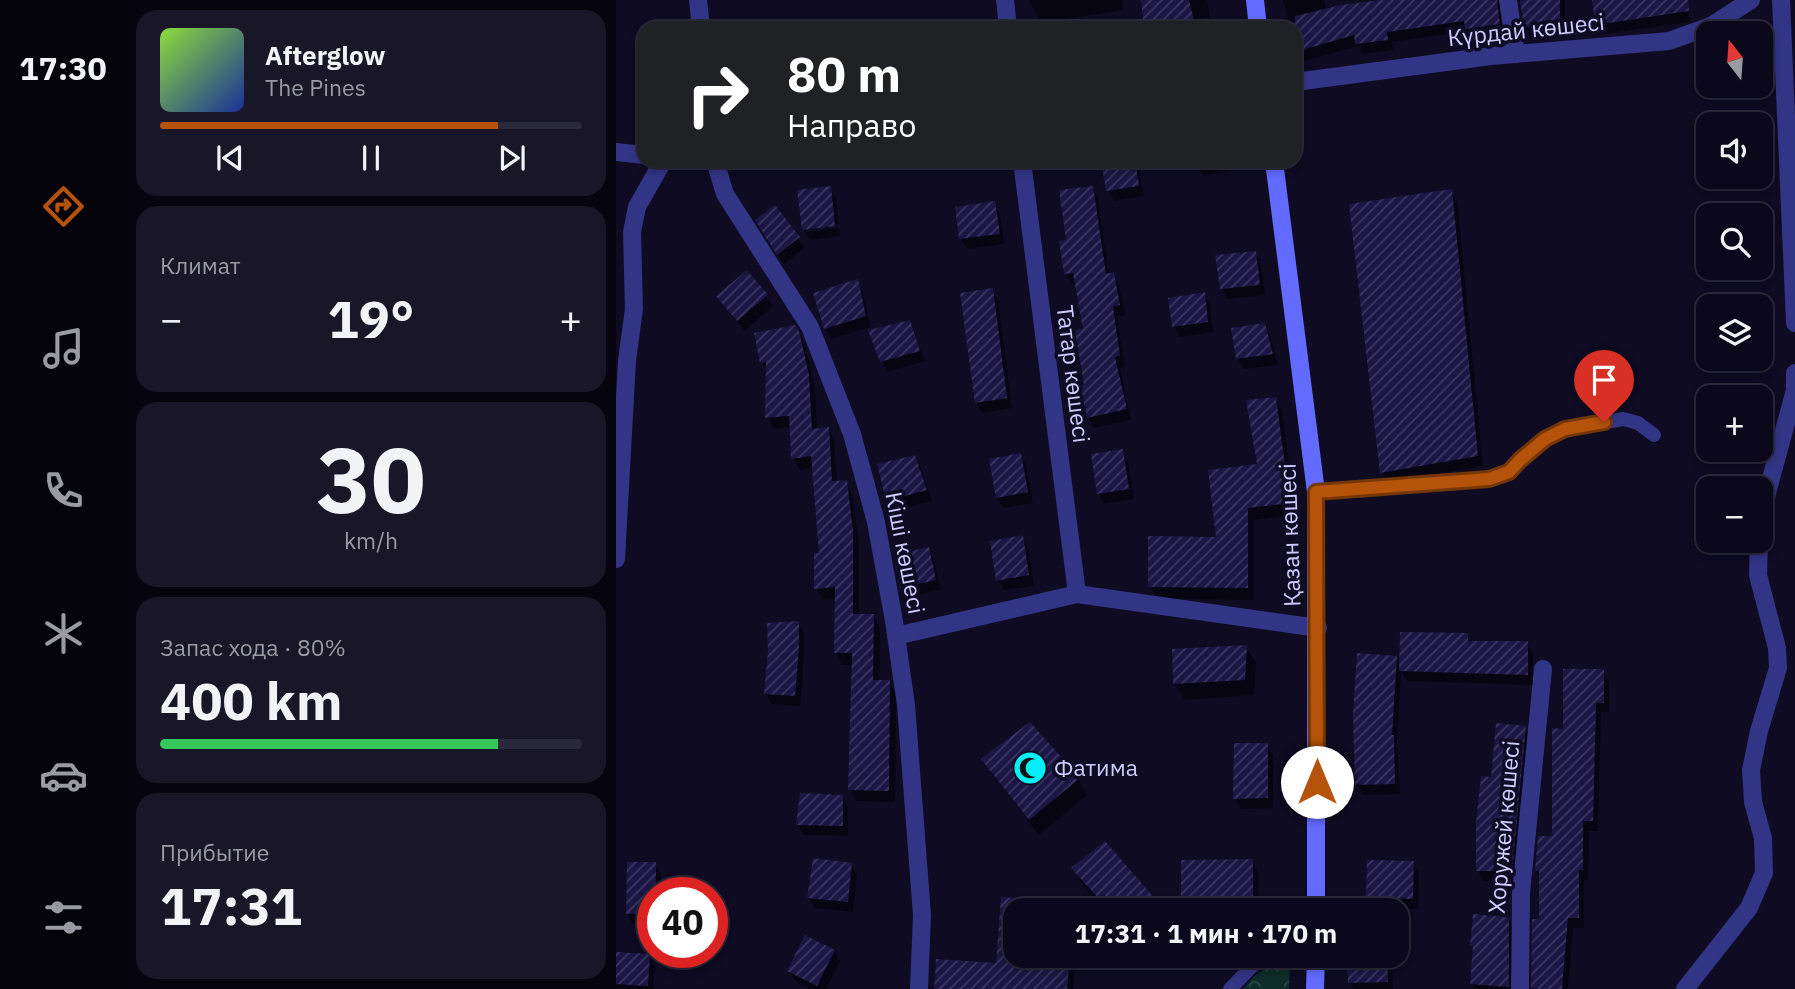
<!DOCTYPE html>
<html lang="ru">
<head>
<meta charset="utf-8">
<style>
  :root { --surface:#0a081a; --page:#181627; --text:#f1f3f6; --muted:#999aa2; --line:#2a2939; --accent:#b45309 }
  body { margin:0; font-family:"IBM Plex Sans",sans-serif; background:var(--page); color:var(--text); height:100vh; display:flex; flex-direction:column; font-size:26px; white-space:nowrap }
  * { box-sizing:border-box; margin:0 }
  p { font-size:23px; color:var(--muted) }
  .icon { flex:none; width:38px; height:38px; fill:none; stroke:currentColor; stroke-width:2; stroke-linecap:round; stroke-linejoin:round }
  .map { position:relative; flex:1; overflow:hidden }
  .sheet { display:flex; flex-direction:column; gap:10px; padding:10px; background:#06040e; width:490px }
  .sheet>* { flex:none }
  .banner { position:absolute; left:21px; top:21px; width:665px; height:147px; border-radius:21px; box-shadow:0 4px 10px #0003,0 0 0 2px var(--line); background:#202124; color:#fff; overflow:hidden }
  .needle { width:46px; rotate:343deg }
  .buttons { position:absolute; left:1080px; top:21px; display:grid; gap:14px }
  .buttons a { display:grid; place-items:center; width:77px; height:77px; border-radius:14px; background:var(--surface); box-shadow:0 4px 10px #0003,0 0 0 2px var(--line); font-size:35px }
  .speed { position:absolute; left:21px; top:877px; display:flex; gap:14px; font-size:35px; font-weight:700; text-align:center }
  .speed>* { display:grid; place-content:center; width:91px; height:91px; border-radius:50%; background:var(--surface); box-shadow:0 4px 10px #0003,0 0 0 2px var(--line); line-height:1 }
  .speed .limit { border:10px solid #d22; background:#fff; color:#111 }
  .pin { position:absolute; display:grid; place-items:center; width:60px; height:60px; color:#fff; margin:-72px -30px; border-radius:50% 50% 50% 0; rotate:-45deg; box-shadow:0 0 7px #0007 }
  .pin .icon { rotate:45deg }
  .me { position:absolute; width:77px; margin:-38px; rotate:0deg; stroke-linejoin:round; filter:drop-shadow(0 0 5px #0008) }
  .turn { display:flex; align-items:center; gap:24px; height:147px; padding:0 35px; font-size:32px }
  .turn .icon { width:91px; height:91px; stroke-width:2.5 }
  .turn b { display:block; font-size:49px; line-height:60px }
  .big { font-size:52px; font-weight:800; line-height:1.1 }
  .sheet .card { flex:1; display:flex; flex-direction:column; justify-content:center; gap:10px; min-width:0; padding:0 24px; border-radius:21px; background:var(--page) }
  .sheet .dial { align-items:center; gap:0 }
  .dial b { font-size:91px; line-height:1 }
  .song { display:flex; align-items:center; gap:21px }
  .cover { width:84px; height:84px; border-radius:10px; background:linear-gradient(135deg,hsl(90 70% 55%),hsl(230 70% 35%)) }
  .played { height:7px; border-radius:4px; background:linear-gradient(90deg,var(--accent) 80%,var(--line) 80%) }
  .keys { display:flex; justify-content:space-around; direction:ltr }
  .heat { display:flex; justify-content:space-between; align-items:center; font-size:38px; direction:ltr }
  .charge { height:10px; border-radius:5px; background:linear-gradient(90deg,#34c759 80%,var(--line) 0) }
  .trip { position:absolute; left:387px; top:898px; width:406px; height:70px; border-radius:21px; background:var(--surface); box-shadow:0 4px 10px #0003,0 0 0 2px var(--line); font-weight:800; line-height:70px; text-align:center }
  main { display:flex; flex:1; min-height:0 }
  .tabs { display:flex; flex-direction:column; width:126px; justify-content:space-around; align-items:center; background:#04030a; color:var(--muted) }
  .tabs .icon { width:49px; height:49px }
  .tabs .selected { color:var(--accent) }
  .tabs b { font-size:32px; color:var(--text) }
  .map>svg:first-child { display:block }
</style>
</head>
<body>
<main>
<nav class="tabs">
<b>17:30</b>
<svg class="icon selected" aria-label="directions" viewBox="0 0 24 24"><path d="M12 3l9 9-9 9-9-9zM9 14v-3h6M13 9l2 2-2 2"/></svg>
<svg class="icon" aria-label="music" viewBox="0 0 24 24"><path d="M9 18V5l10-2v13"/><circle cx="6" cy="18" r="3"/><circle cx="16" cy="16" r="3"/></svg>
<svg class="icon" aria-label="phone" viewBox="0 0 24 24"><path d="M5 4h4l2 5-3 2q2 4 5 5l2-3 5 2v4C11 20 4 13 5 4z"/></svg>
<svg class="icon" aria-label="climate" viewBox="0 0 24 24"><path d="M12 3v18M4 7l16 10M4 17L20 7"/></svg>
<svg class="icon" aria-label="car" viewBox="0 0 24 24"><path d="M5 17H2v-5l4-1 3-4h7l3 4 3 1v5h-3M9 17h6M6 11h13"/><circle cx="7" cy="17" r="2"/><circle cx="17" cy="17" r="2"/></svg>
<svg class="icon" aria-label="filters" viewBox="0 0 24 24"><path d="M4 7h16M4 17h16"/><circle cx="9" cy="7" r="2"/><circle cx="15" cy="17" r="2"/></svg>
</nav>
<section class="sheet">
<div class="card">
<div class="song"><i class="cover"></i><div><b>Afterglow</b><p>The Pines</p></div></div>
<div class="played"></div>
<div class="keys"><svg class="icon" aria-label="previous" viewBox="0 0 24 24"><path d="M18 5L8 12l10 7zM5 5v14"/></svg><svg class="icon" aria-label="pause" viewBox="0 0 24 24"><path d="M8 5v14M16 5v14"/></svg><svg class="icon" aria-label="next" viewBox="0 0 24 24"><path d="M6 5l10 7-10 7zM19 5v14"/></svg></div>
</div>
<div class="card"><p>Климат</p>
<div class="heat"><a>−</a><b class="big">19°</b><a>+</a></div>
</div>
<div class="card dial"><b>30</b><p>km/h</p></div>
<div class="card"><p>Запас хода · 80%</p><b class="big">400 km</b><div class="charge"></div></div>
<div class="card"><p>Прибытие</p><b class="big">17:31</b></div>
</section>
<div class="map">
<svg width="1179" height="989" viewBox="0 0 1179 989">
  <defs>
    <pattern id="forest-crowns" width="20" height="18" patternUnits="userSpaceOnUse" patternTransform="scale(1.75)"><rect width="20" height="18" fill="#0e2c29"/><path d="M2 6a3 3 0 1 1 6 0M12 15a3 3 0 1 1 6 0" fill="none" stroke="#304949"/></pattern>
    <pattern id="building-hatch" width="6" height="6" patternUnits="userSpaceOnUse" patternTransform="scale(1.75)"><rect width="6" height="6" fill="#1c1645"/><path d="M-1 1l2-2M0 6l6-6M5 7l2-2" fill="none" stroke="#3c3761"/></pattern>
  </defs>
  <rect width="100%" height="100%" fill="#0e0b22"/>
  <!-- forest -->
  <path fill="url(#forest-crowns)" d="M668 956H674L673 989H627L637 977Z"/>
  <!-- shadow -->
  <path fill="#0007" d="M413 0H506L507 10 425 23Z
    M527 0H591L594 17 579 19 582 28H540Z
    M667 0H708L710 9 778 0H894L889 34 857 39 852 31 776 42 777 50 746 54 742 46 688 61 679 42V28H675Z
    M901 0H949V37H915L909 27 905 2Z
    M978 0H1071L1074 22 987 34 981 24Z
    M487 161H522L528 196 498 201 492 190Z
    M581 161H616L617 171 587 175Z
    M476 187 482 198 493 275 497 274 503 285 509 315 501 317 509 367 504 368 515 420 478 428 472 417 469 331 460 283 456 284 450 273 452 242Z
    M214 188 220 198 223 224 190 228V232L223 228 224 236 194 240 188 230Z
    M835 191 841 201 867 466 772 483 766 472Z
    M378 203 384 214 388 244 351 249 345 239 341 208Z
    M147 231 182 238 188 248 168 264Z
    M639 253 645 264 649 295 612 299 606 289Z
    M131 272 157 306 128 331 102 296Z
    M241 281 247 292 254 327 215 339 209 329Z
    M376 290 382 301 396 408 366 413 360 403 354 365Z
    M588 294 594 305 597 332 564 337 558 326Z
    M293 322 309 361 271 372 254 331Z
    M648 325 654 335 662 365 628 369 622 359 617 330Z
    M178 327 189 345 199 388 201 430 212 429 218 441 221 483 230 482 236 494 243 544V615L257 616 264 628 263 682H273L280 694 279 802 240 801 234 789 237 665H226L220 653 221 599 207 600 200 588 205 554 198 468 184 470 177 458 175 427 158 429 151 417V371L146 362Z
    M659 399 666 411 680 515 638 520V600L541 599 534 586 602 539 643 465Z
    M506 451 512 461 518 499 488 504 482 493Z
    M404 455 410 465 417 503 387 508 381 498 375 460Z
    M299 457 305 468 316 501 278 511 272 500 263 465Z
    M406 537 412 548 418 586 388 590 382 580Z
    M312 549 318 560 325 590 291 597 285 587Z
    M182 623 188 633V658L184 706 156 704 150 694Z
    M851 635 856 643H911L917 654V685L791 681 785 672 781 744 784 794 747 795 741 784 780 657 785 666Z
    M630 647 640 663 638 695 568 700 559 684Z
    M987 671 993 682V712H985L982 831H973L972 880H968V928H957L952 989H917L918 921H924V877L920 870 938 838 948 731Z
    M909 727 915 738 901 881H867L861 870 877 779Z
    M651 745 657 755V808L625 809 619 799Z
    M368 759 462 779 471 795 423 835 377 775Z
    M226 797 232 807V836L188 835 182 825Z
    M636 861 642 872V910H567Z
    M797 863 803 873 802 909 758 908 752 897Z
    M39 864 45 874V885H48L52 892H37V924H17L11 914Z
    M235 865 241 875 237 912 199 908 193 898Z
    M457 868 547 910H489L466 884Z
    M892 918 898 929V989H859L856 984 859 951 856 946Z
    M399 929V956H459L457 989H320L382 965Z
    M218 951 224 961 210 989H194L179 981 173 971Z
    M0 954 33 955 39 966 37 989H0Z
    M572 956H643V957L573 958Z
    M733 956H776L777 989H738L734 982Z"/>
  <!-- building -->
  <path fill="url(#building-hatch)" d="M525 0H573L580 28H528Z
    M765 0H881L884 24 849 29 848 21 771 32 772 40 739 44 738 35 679 52V16L725 5Z
    M904 0H944V27H908Z
    M976 0H1072L1073 11 979 25Z
    M485 161H519L523 186 490 191Z
    M215 186 219 226 186 230 181 190Z
    M477 186 490 274 498 272 504 305 497 306 504 356 499 357 511 409 471 418 464 386 468 385 459 330 467 329 457 273 448 274 443 241 450 240 443 190Z
    M836 189 862 456 764 473 733 204Z
    M379 201 384 234 343 239 339 207Z
    M159 205 184 237 161 255 139 220Z
    M640 251 644 285 604 289 599 255Z
    M131 270 152 295 121 321 100 296Z
    M242 279 250 316 208 329 197 293Z
    M377 288 391 398 359 403 344 293Z
    M589 292 592 322 556 327 552 298Z
    M294 320 304 351 264 362 252 330Z
    M649 323 657 354 620 359 615 328Z
    M179 325 183 331 193 375 196 429 213 427 216 481 231 480 237 531V614H258L257 680H274L273 791 232 790 236 653H218L219 587 198 589V553H203L195 456 175 459 173 416 149 418 150 362 144 363 138 333Z
    M660 397 674 503 632 508V588L532 587V536L600 537 592 470 641 464 630 400Z
    M507 449 513 489 481 494 475 454Z
    M405 453 412 492 380 498 373 459Z
    M299 455 311 490 270 501 261 464Z
    M407 535 413 575 380 581 374 541Z
    M313 547 320 580 284 588 278 555Z
    M183 621V647L179 696 148 694 152 651 151 623Z
    M784 632 852 633V641H912V675L783 671Z
    M631 645 629 680 557 684 556 649Z
    M741 653 781 656 776 735H778L779 784 739 785 737 713Z
    M947 669H988V703H980L977 821H967V870H963V918H952L946 989H924L915 988 916 919H923V871H919L922 836H936V728L947 729Z
    M414 722 464 778 413 820 365 759Z
    M880 723 910 726 896 871H860V823L865 776 875 777Z
    M618 743H652V798L617 799Z
    M184 793 227 795V826L180 825Z
    M489 841 549 910H493L455 868Z
    M197 858 236 863 232 902 191 898Z
    M637 859V910H565V860Z
    M751 860 798 861 797 899 750 898Z
    M11 862H40V892H37V913L10 914Z
    M385 897 399 898V956H454L451 989H318L320 959 380 963Z
    M857 914 893 917V987L854 984 857 946H854Z
    M189 935 219 950 201 986 171 971Z
    M0 952 34 954 32 986 0 984Z
    M731 956H771L772 982 732 983Z"/>
  <g fill="none" stroke-linecap="round" stroke-linejoin="round">
    <!-- lane -->
    <path stroke="#323485" stroke-width="14" d="M700 492 873 479 893 472 903 460 928 439 949 429 1007 419 1022 423 1038 435
      M614 989 643 959 650 956"/>
    <!-- street -->
    <path stroke="#323485" stroke-width="18" d="M82 0 85 28
      M389 0 392 28
      M892 0 900 54
      M1165 0 1179 323
      M679 82 875 56 1053 41 1095 26 1135 0
      M0 152 28 155
      M99 161 109 194 194 327 236 434 260 522 278 621 290 705 306 915 303 989
      M406 161 461 594
      M1144 530 1151 493 1179 390V373
      M0 559 11 361 18 309 16 232 21 207 47 161
      M280 636 461 594 702 628
      M904 989 905 893 927 669
      M1069 989 1133 908 1148 873 1147 838 1137 802 1135 770 1143 731 1162 668 1161 648 1142 575 1143 541"/>
    <!-- secondary -->
    <path stroke="#636aff" stroke-width="18" d="M639 0 642 28
      M658 161 700 492V910
      M699 989 700 956"/>
  </g>
  <g fill="none" stroke-linecap="round" stroke-linejoin="round">
    <defs>
      <path id="route" d="M701 782 700 492 873 479 893 472 904 460 929 439 949 429 988 422"/>
    </defs>
    <!-- route casing -->
    <use href="#route" stroke="#753606" stroke-width="18"/>
    <!-- route -->
    <use href="#route" stroke="#b45309" stroke-width="12"/>
  </g>
  <!-- icons -->
  <defs>
    <symbol id="mosque-disc" viewBox="-11 -11 22 22"><circle r="9.5" fill="#00f0f7" stroke="#0e0b22"/><path d="M3.5-4.9A6 6 0 1 0 3.5 4.9A5 5 0 1 1 3.5-4.9Z" fill="#111"/></symbol>
  </defs>
  <g fill-rule="evenodd">
    <use href="#mosque-disc" x="395" y="749" width="38" height="38"/>
  </g>
  <g text-anchor="middle" stroke-width="7" stroke-linejoin="round" paint-order="stroke">
    <!-- street labels -->
    <g font-size="23" fill="#ceccff" stroke="#0e0b22">
      <text transform="translate(910 30) rotate(-6)" y="8">Күрдай көшесі</text>
      <text transform="translate(457 374) rotate(83)" y="8">Татар көшесі</text>
      <text transform="translate(674 535) rotate(-92)" y="8">Қазан көшесі</text>
      <text transform="translate(289 553) rotate(79)" y="8">Кіші көшесі</text>
      <text transform="translate(888 827) rotate(-85)" y="8">Хоружей көшесі</text>
    </g>
    <!-- poi labels -->
    <g font-size="23" fill="#ceccff" stroke="#0e0b22" text-anchor="start">
      <text x="438" y="776">Фатима</text>
    </g>
  </g>
</svg>
<div class="buttons">
<a><svg class="needle" viewBox="-14 -14 28 28"><path d="M0-13l5 13h-10z" fill="#e53935"/><path d="M0 13l5-13h-10z" fill="#999aa2"/></svg></a>
<a><svg class="icon" aria-label="sound" viewBox="0 0 24 24"><path d="M4 9h4l5-4v14l-5-4H4zM17 9q2 3 0 6"/></svg></a>
<a><svg class="icon" aria-label="search" viewBox="0 0 24 24"><circle cx="10" cy="10" r="6"/><path d="M15 15l6 6"/></svg></a>
<a><svg class="icon" aria-label="layers" viewBox="0 0 24 24"><path d="M12 4l9 5-9 5-9-5zM3 14l9 5 9-5"/></svg></a>
<a>+</a>
<a>−</a>
</div>
<div class="speed"><div class="limit">40</div></div>
<div class="pin" style="left:988px;top:422px;background:#d93025"><svg class="icon" aria-label="arrive" viewBox="0 0 24 24"><path d="M6 21V4h12l-3 4 3 4H6"/></svg></div>
<svg class="me" style="left:701px;top:782px" viewBox="-20 -20 40 40"><circle r="19" fill="#fff"/><path d="M0-13L10 11 0 6-10 11z" fill="#b45309"/></svg>
<div class="trip">17:31 · 1 мин · 170 m</div>
<div class="banner">
<div class="turn"><svg class="icon" aria-label="right" viewBox="0 0 24 24"><path d="M7 20v-9h11M14 6l5 5-5 5"/></svg><div><b>80 m</b>Направо</div></div>
</div>
</div>
</main>
</body>
</html>
